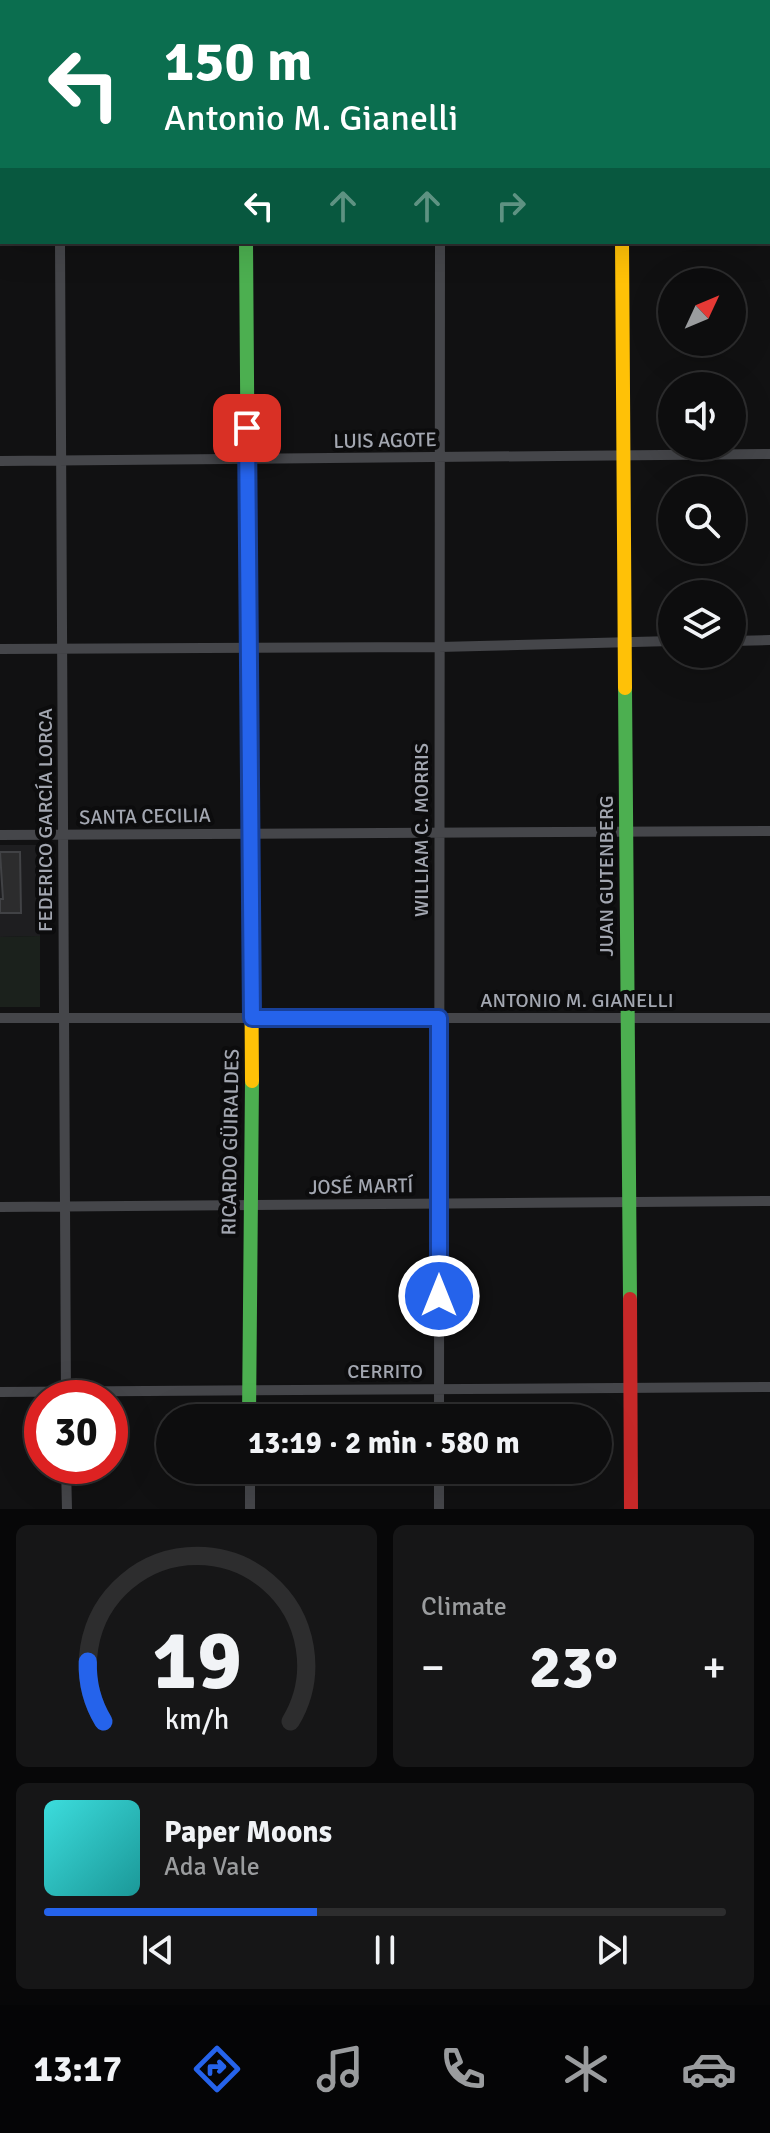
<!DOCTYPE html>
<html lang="en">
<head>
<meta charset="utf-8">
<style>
  :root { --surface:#0d0d0e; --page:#161617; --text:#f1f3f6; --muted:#9a9c9e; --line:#2d2d2e; --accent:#2563eb }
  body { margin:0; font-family:Signika,sans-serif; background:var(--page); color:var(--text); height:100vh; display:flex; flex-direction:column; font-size:30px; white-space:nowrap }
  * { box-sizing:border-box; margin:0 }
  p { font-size:26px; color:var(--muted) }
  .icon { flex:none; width:44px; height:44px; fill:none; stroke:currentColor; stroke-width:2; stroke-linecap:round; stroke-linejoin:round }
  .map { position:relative; height:1509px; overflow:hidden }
  .panel { display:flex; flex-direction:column; gap:16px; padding:16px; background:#070708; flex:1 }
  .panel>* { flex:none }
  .guide { position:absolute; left:0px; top:0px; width:770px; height:244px; box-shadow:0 8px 32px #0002,0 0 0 2px var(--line); background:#0b6e4f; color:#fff; overflow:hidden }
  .needle { width:52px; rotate:46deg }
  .tools { position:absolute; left:658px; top:268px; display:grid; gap:16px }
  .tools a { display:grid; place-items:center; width:88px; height:88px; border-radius:50%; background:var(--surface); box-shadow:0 8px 32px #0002,0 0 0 2px var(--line); font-size:40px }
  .speed { position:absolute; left:24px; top:1380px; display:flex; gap:16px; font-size:40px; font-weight:700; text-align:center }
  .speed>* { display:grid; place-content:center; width:104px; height:104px; border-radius:50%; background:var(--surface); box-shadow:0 8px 32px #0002,0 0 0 2px var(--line); line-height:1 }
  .speed .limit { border:12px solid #d22; background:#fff; color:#111 }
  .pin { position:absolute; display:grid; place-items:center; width:68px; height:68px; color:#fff; margin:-34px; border-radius:16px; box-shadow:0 4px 12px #0006 }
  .me { position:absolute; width:88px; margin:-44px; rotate:0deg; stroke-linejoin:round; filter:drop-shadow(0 0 6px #0008) }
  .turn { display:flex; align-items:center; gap:28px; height:168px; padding:0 32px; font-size:36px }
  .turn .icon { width:104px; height:104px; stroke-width:2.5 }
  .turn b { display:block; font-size:56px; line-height:68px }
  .lanes { display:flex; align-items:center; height:76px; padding:0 32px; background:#0003; justify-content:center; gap:40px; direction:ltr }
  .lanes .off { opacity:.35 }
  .big { font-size:60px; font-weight:800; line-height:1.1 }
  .panel .widget { flex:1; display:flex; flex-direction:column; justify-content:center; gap:12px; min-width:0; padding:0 28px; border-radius:12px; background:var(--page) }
  .panel .dial { align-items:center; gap:0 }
  .dial svg { height:208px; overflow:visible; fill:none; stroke:var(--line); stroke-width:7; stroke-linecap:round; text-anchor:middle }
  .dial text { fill:var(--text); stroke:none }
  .song { display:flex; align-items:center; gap:24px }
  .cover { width:96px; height:96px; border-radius:12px; background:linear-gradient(135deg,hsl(180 70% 55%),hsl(180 70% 35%)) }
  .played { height:8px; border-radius:4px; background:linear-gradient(90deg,var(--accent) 40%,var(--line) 40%) }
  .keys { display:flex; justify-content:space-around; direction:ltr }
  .heat { display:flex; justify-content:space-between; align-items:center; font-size:44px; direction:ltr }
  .panel .tiles { flex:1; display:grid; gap:16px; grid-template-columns:1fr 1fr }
  .widget:last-child { grid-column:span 2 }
  .trip { position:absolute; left:156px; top:1404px; width:456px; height:80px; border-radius:40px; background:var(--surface); box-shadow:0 8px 32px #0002,0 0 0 2px var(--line); font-weight:800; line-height:80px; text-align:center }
  .dock { display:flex; height:128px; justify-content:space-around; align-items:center; background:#050506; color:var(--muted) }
  .dock .icon { width:56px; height:56px }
  .dock .selected { color:var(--accent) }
  .dock b { font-size:36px; color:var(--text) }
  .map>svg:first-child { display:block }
</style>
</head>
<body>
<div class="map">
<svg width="770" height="1509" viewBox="0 0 770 1509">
  <rect width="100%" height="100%" fill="#111112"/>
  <!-- built -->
  <path fill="#1e1e20" d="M0 845H38L40 936 0 937Z"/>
  <!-- green -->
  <path fill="#1b211c" d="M40 936V1007H0V937Z"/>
  <!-- building -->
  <path fill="#2c2c2d" stroke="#414245" stroke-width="2" d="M0 852H20L21 913H0V899H3Z"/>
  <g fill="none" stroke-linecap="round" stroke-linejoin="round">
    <!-- street -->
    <path stroke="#45464a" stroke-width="10" d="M59 0V2
      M439 0V2
      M620 0V2
      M98 2 397 0
      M0 3H2
      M768 217H770
      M0 224H2
      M60 242 66 1398
      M0 461 770 454
      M732 641 770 640
      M0 649 439 647 672 641
      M0 835 770 831
      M0 1018H770
      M0 1207 770 1201
      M0 1392 770 1387
      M439 1418 440 242
      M66 1466 67 1509
      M250 1470V1509
      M439 1509V1470"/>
    <!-- fast -->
    <path stroke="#4caf50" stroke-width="14" d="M246 242 250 780
      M625 688 630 1299
      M249 1418 252 1081"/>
    <!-- slow -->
    <path stroke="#ffc107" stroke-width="14" d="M622 242 625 688
      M250 780 252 1081"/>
    <!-- jam -->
    <path stroke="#c62828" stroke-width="14" d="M630 1299 631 1509"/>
  </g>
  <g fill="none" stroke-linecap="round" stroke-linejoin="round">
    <defs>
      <path id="route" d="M247 428 252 1018H439V1296"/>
    </defs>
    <!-- route casing -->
    <use href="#route" stroke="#184099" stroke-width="20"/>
    <!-- route -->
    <use href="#route" stroke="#2563eb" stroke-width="14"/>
  </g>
  <g text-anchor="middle" stroke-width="8" stroke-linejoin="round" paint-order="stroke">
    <!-- street labels -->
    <g font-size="20" fill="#a3a7b1" stroke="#0c0c0d">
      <text transform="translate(385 440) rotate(-1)" y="7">LUIS AGOTE</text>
      <text transform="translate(145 816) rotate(-1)" y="7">SANTA CECILIA</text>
      <text transform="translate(45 820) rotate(-90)" y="7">FEDERICO GARCÍA LORCA</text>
      <text transform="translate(421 830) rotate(-90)" y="7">WILLIAM C. MORRIS</text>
      <text transform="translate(606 876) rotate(-90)" y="7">JUAN GUTENBERG</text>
      <text x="577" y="1007">ANTONIO M. GIANELLI</text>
      <text transform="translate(230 1142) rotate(-89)" y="7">RICARDO GÜIRALDES</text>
      <text transform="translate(361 1186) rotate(-1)" y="7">JOSÉ MARTÍ</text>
      <text x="385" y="1378">CERRITO</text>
    </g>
  </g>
</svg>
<div class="tools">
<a><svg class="needle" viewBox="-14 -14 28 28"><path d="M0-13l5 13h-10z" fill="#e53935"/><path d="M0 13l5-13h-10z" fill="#9a9c9e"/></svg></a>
<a><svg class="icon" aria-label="sound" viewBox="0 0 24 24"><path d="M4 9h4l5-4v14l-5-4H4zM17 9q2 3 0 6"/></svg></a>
<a><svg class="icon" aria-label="search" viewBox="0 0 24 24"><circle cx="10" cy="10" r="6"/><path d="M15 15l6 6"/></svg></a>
<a><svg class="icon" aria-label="layers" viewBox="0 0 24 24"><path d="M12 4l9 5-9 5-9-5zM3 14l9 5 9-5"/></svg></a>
</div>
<div class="speed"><div class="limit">30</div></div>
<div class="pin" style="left:247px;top:428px;background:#d93025"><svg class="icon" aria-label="arrive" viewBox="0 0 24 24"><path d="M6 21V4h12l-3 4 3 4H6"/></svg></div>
<svg class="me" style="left:439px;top:1296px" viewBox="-20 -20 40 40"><circle r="17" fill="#2563eb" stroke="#fff" stroke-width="3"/><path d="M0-11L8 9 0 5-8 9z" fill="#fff"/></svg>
<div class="trip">13:19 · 2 min · 580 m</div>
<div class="guide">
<div class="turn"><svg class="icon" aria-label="left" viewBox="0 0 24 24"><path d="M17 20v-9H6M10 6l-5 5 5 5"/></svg><div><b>150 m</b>Antonio M. Gianelli</div></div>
<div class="lanes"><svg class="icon" aria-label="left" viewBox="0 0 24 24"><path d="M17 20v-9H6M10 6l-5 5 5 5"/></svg><svg class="icon off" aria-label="ahead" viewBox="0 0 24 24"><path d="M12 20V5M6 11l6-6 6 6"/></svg><svg class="icon off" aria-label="ahead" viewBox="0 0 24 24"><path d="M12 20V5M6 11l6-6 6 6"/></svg><svg class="icon off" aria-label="right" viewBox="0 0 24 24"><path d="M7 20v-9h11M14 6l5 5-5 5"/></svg></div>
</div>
</div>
<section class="panel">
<div class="tiles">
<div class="widget dial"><svg viewBox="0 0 100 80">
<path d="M14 69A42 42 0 1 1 86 69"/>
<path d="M14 69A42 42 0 0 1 8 46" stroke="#2563eb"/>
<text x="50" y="56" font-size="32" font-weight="700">19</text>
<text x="50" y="72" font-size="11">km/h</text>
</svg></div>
<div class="widget"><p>Climate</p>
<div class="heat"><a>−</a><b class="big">23°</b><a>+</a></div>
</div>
<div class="widget">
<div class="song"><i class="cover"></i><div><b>Paper Moons</b><p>Ada Vale</p></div></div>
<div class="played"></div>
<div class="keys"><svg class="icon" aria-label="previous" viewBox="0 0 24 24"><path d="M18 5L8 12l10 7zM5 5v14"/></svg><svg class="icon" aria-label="pause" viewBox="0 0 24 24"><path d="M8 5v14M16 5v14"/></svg><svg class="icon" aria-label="next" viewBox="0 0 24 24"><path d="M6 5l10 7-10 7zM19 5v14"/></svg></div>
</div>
</div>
</section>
<nav class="dock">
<b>13:17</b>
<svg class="icon selected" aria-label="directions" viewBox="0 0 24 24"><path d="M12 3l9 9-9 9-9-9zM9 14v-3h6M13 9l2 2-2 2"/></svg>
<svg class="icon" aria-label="music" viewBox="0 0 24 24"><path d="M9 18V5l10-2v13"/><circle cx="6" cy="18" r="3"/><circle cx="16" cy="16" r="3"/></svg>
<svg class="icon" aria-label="phone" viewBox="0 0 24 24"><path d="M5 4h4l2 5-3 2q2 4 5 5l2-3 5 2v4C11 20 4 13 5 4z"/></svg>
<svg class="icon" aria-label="climate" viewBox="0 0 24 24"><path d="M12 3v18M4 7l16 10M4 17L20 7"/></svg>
<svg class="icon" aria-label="car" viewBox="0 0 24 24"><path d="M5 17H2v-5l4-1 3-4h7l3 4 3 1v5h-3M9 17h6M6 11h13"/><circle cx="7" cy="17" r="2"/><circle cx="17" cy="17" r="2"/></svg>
</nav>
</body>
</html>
